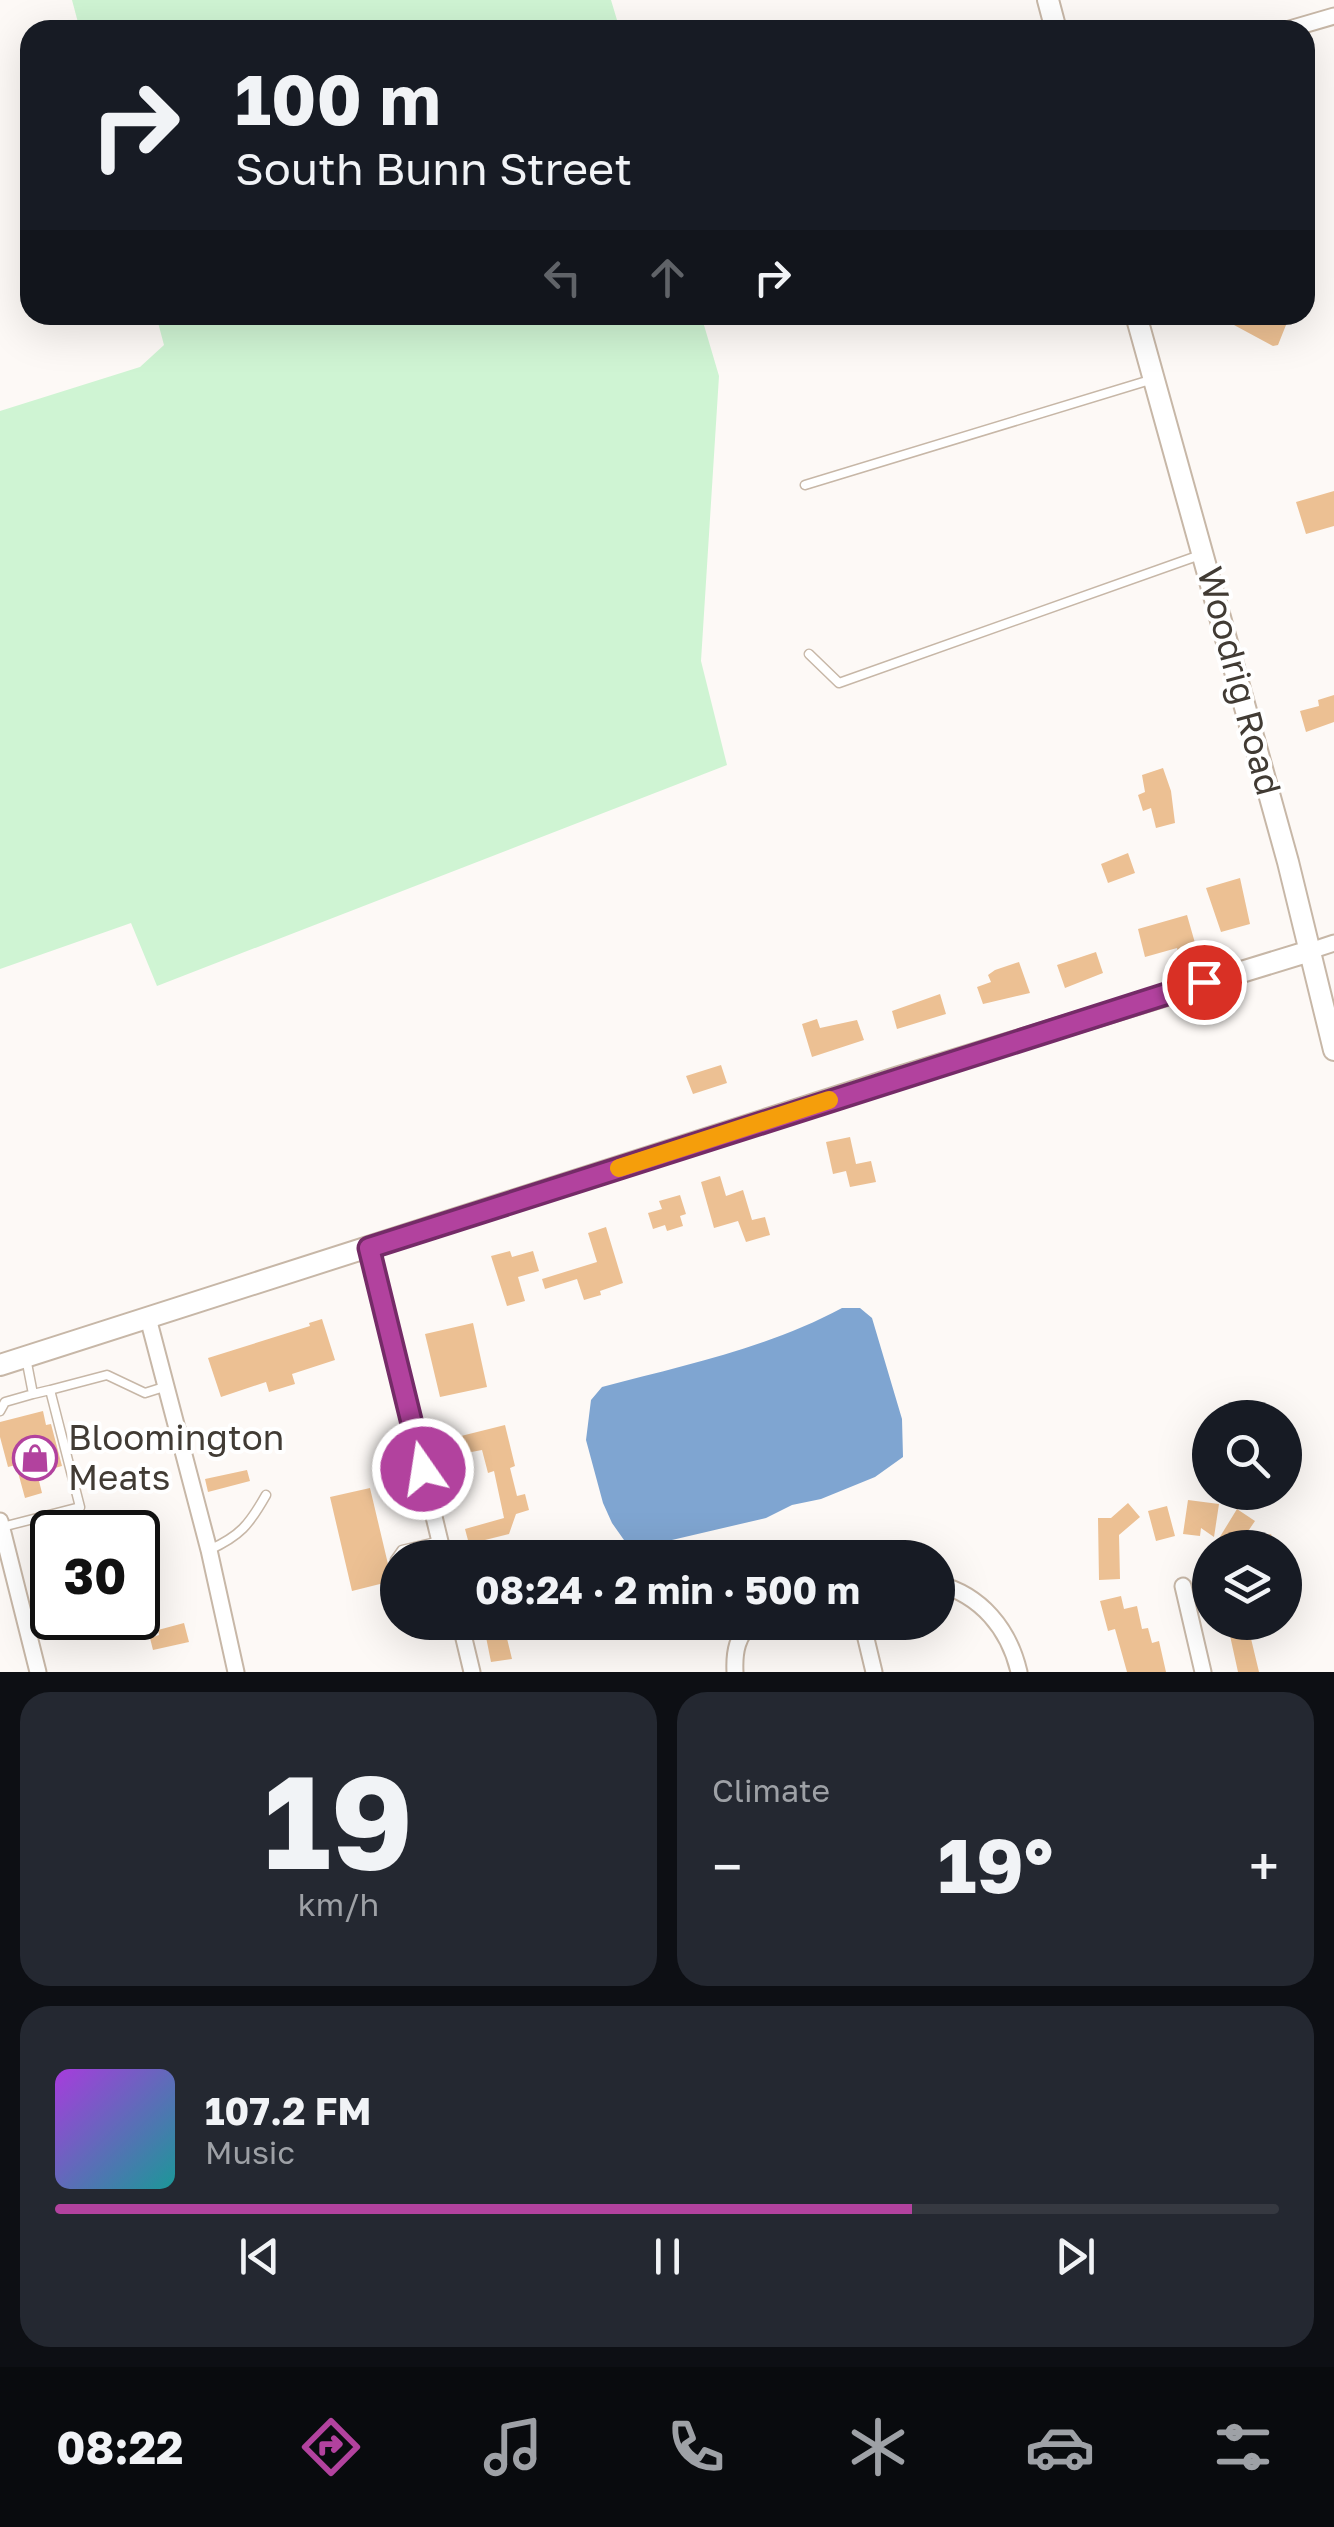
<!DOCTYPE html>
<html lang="en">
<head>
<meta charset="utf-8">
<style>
  :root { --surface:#171b24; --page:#242831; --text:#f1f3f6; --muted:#9ea1a6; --line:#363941; --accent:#b2429e }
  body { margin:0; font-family:"Golos Text",sans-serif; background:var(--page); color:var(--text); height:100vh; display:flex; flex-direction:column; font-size:38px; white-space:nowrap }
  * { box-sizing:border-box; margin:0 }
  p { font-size:32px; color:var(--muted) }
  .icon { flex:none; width:55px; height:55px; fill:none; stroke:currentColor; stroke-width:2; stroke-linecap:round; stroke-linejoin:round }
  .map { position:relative; height:1672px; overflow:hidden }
  .side { display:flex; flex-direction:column; gap:20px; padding:20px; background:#0d0f14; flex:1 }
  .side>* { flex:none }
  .hud { position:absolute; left:20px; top:20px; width:1295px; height:305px; border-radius:30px; box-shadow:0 10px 40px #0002; background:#171b24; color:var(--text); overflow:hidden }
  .fabs { position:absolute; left:1192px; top:1400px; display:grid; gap:20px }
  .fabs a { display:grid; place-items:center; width:110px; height:110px; border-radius:50%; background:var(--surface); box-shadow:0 10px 40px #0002; font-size:50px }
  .speed { position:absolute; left:30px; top:1510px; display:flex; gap:20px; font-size:50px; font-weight:700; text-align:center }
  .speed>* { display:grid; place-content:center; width:130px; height:130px; border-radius:50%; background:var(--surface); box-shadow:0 10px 40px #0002; line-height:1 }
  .speed .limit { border:5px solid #111; border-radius:15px; background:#fff; color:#111 }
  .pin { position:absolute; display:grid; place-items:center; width:85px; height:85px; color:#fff; margin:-42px; border:5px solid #fff; border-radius:50%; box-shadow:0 2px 10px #0007 }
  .me { position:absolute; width:110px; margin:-55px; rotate:347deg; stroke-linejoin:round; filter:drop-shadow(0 0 8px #0008) }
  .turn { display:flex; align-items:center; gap:35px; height:210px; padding:0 50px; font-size:45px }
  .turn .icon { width:130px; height:130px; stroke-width:2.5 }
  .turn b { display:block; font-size:70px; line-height:85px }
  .lanes { display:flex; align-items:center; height:95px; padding:0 50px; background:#0003; justify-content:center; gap:50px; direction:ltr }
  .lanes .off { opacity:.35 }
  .big { font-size:75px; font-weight:700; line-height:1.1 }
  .side .tile { flex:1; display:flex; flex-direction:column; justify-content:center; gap:15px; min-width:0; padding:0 35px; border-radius:30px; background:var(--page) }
  .side .dial { align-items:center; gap:0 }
  .dial b { font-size:130px; line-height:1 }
  .song { display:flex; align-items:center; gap:30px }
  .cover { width:120px; height:120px; border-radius:15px; background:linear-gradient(135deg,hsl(280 70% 55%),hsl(180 70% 35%)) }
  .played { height:10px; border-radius:5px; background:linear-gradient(90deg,var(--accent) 70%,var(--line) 70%) }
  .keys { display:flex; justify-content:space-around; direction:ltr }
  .heat { display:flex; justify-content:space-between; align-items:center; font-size:55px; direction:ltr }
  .side .tiles { flex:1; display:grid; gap:20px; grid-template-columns:1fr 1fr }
  .tile:last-child { grid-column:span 2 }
  .trip { position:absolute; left:380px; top:1540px; width:575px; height:100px; border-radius:50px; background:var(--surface); box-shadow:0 10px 40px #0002; font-weight:700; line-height:100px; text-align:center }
  .dock { display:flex; height:160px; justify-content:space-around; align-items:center; background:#090b0e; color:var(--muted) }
  .dock .icon { width:70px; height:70px }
  .dock .current { color:var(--accent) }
  .dock b { font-size:45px; color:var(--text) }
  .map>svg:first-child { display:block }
</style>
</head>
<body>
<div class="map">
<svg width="1334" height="1672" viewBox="0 0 1334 1672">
  <rect width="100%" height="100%" fill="#fdf9f6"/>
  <!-- green -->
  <path fill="#cff4d3" d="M72 0H611L620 30H80Z
    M156 315H701L719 376 701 661 727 765 157 986 131 923 0 969V411L140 367 164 345Z"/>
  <!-- water -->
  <path fill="#7fa5d1" d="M842 1308H860L872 1318 902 1419 903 1457 875 1477 821 1499 792 1505 766 1518 642 1547 624 1540 612 1523 603 1503 586 1440 591 1400 602 1387C682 1366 768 1348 842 1308Z"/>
  <!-- building -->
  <path fill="#ecc093" d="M1238 315H1290L1278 345 1273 346 1234 325Z
    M1334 491V526L1306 534 1296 502Z
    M1334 695V722L1306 732 1300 711 1319 706 1318 700Z
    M1163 768 1171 791 1175 823 1156 828 1151 808 1143 811 1138 795 1145 792 1142 775Z
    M1128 853 1135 873 1108 883 1101 864Z
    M1240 878 1250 924 1221 932 1206 888Z
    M1187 915 1197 950 1179 956 1177 948 1145 957 1138 929Z
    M1096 952 1103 973 1065 988 1057 965Z
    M1019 962 1030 993 983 1004 977 987 991 982 988 975 995 970Z
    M940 994 946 1014 897 1029 892 1011Z
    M817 1019 820 1028 857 1020 864 1040 812 1057 802 1024Z
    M721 1065 727 1083 693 1094 686 1076Z
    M850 1137 856 1164 871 1161 876 1182 850 1187 846 1171 833 1174 826 1142Z
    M720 1176 726 1196 743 1190 752 1220 765 1217 770 1235 746 1242 738 1221 714 1228 701 1182Z
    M680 1195 686 1214 680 1216 683 1226 667 1231 665 1225 653 1229 648 1213 662 1209 659 1201Z
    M606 1227 623 1283 600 1291 601 1295 584 1300 577 1279 545 1289 542 1279 597 1262 588 1233Z
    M510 1251 512 1257 533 1251 539 1271 518 1277 525 1301 507 1306 491 1256Z
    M322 1319 335 1360 292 1374 295 1384 269 1392 266 1382 221 1397 208 1358 310 1326 309 1323Z
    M473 1323 487 1387 440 1397 425 1334Z
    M43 1411 46 1425 51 1424 62 1466 37 1473 42 1493 25 1498 16 1465 8 1467 0 1437V1422Z
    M505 1425 515 1466 510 1468 517 1496 525 1494 529 1510 516 1514 509 1534 469 1544 465 1529 504 1518 494 1471 488 1473 482 1450 466 1453 461 1436Z
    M247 1470 250 1481 208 1492 205 1479Z
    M370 1488 392 1581 352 1591 330 1497Z
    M1188 1500 1219 1504 1214 1537 1201 1528 1200 1536 1183 1534Z
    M1128 1503 1140 1517 1119 1535 1120 1579 1099 1580 1098 1518H1111Z
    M1167 1506 1175 1536 1156 1541 1148 1511Z
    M1237 1509 1255 1521 1240 1543 1271 1534 1275 1548H1230L1218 1540Z
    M1121 1596 1124 1609 1137 1606 1142 1629 1148 1628 1152 1643 1159 1641 1166 1672H1127L1115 1629 1108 1631 1100 1601Z
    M483 1622H503L512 1659 491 1662Z
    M1227 1622H1247L1259 1672H1238Z
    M184 1623 189 1642 153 1650 150 1638 159 1635 158 1630Z"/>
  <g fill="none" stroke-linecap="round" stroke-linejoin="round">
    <defs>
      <path id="service" d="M805 485 1150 380
        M809 654 839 683 1200 555
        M50 1390 107 1375 145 1393 164 1387
        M0 1411 5 1402 33 1394 26 1358
        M2 1527 80 1507 50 1390 33 1394
        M209 1550C240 1536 249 1525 266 1495
        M398 1570 395 1560 402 1550 440 1541"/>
      <path id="minor" d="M1286 30 1334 16
        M1310 951 1334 943
        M369 1248 444 1558
        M148 1318 209 1550 236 1672
        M0 1521 38 1672
        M938 1584C981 1595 1009 1629 1019 1672
        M1183 1586 1203 1672
        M460 1622 472 1672
        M862 1622 874 1672
        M735 1672C734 1652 737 1635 753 1622"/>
      <path id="tertiary" d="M1048 0 1056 30
        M1136 315 1288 862 1334 1050
        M0 1365 896 1078 1310 951"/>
    </defs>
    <!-- service casing -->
    <use href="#service" stroke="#c7b7a7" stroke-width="11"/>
    <!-- minor casing -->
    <use href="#minor" stroke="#c7b7a7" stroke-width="19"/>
    <!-- tertiary casing -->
    <use href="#tertiary" stroke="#c7b7a7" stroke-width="24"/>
    <!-- service -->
    <use href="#service" stroke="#fff" stroke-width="8"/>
    <!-- minor -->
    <use href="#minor" stroke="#fff" stroke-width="15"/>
    <!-- tertiary -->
    <use href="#tertiary" stroke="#fff" stroke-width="20"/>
  </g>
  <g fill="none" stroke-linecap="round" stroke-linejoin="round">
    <defs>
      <path id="route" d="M423 1469 369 1248 1204 982"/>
    </defs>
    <!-- route casing -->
    <use href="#route" stroke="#742b67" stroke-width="25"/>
    <!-- route -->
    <use href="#route" stroke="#b2429e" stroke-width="18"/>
    <!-- slow -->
    <path stroke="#f59e0b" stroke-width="18" d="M619 1168 829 1100"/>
  </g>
  <!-- icons -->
  <defs>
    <symbol id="shop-ring" viewBox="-11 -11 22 22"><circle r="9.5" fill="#fff" stroke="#b2429e" stroke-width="1.5"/><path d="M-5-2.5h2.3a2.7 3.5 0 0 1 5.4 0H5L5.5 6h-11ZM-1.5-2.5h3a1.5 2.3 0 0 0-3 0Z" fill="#b2429e"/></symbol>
  </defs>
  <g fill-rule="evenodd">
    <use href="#shop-ring" x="10" y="1433" width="50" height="50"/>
  </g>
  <g text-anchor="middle" stroke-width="8" stroke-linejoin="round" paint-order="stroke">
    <!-- street labels -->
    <g font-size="35" fill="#413b34" stroke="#fff">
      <text transform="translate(1239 681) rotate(75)" y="12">Woodrig Road</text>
    </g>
    <!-- poi labels -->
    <g font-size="35" fill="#413b34" stroke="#fff" text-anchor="start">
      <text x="68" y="1450">Bloomington<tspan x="68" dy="40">Meats</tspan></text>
    </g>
  </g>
</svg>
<div class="fabs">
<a><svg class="icon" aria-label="search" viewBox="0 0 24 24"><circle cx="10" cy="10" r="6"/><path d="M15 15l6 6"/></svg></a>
<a><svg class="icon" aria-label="layers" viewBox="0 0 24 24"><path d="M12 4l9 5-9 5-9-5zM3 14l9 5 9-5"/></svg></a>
</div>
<div class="speed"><div class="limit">30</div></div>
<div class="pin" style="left:1204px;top:982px;background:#d93025"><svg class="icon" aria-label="arrive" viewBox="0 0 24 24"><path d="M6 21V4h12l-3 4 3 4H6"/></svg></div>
<svg class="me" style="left:423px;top:1469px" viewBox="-20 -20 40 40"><circle r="17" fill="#b2429e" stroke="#fff" stroke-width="3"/><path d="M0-11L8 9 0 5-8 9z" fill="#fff"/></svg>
<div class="trip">08:24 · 2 min · 500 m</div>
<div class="hud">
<div class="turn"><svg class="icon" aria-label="right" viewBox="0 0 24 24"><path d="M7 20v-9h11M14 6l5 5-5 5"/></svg><div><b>100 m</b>South Bunn Street</div></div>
<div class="lanes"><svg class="icon off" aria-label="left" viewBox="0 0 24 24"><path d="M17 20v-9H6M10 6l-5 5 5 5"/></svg><svg class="icon off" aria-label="ahead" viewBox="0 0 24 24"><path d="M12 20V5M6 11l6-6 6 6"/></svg><svg class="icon" aria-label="right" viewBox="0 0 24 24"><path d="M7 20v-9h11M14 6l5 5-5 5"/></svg></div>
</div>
</div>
<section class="side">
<div class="tiles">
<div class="tile dial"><b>19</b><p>km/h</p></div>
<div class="tile"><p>Climate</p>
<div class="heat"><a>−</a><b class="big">19°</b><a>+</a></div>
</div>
<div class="tile">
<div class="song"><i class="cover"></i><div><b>107.2 FM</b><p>Music</p></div></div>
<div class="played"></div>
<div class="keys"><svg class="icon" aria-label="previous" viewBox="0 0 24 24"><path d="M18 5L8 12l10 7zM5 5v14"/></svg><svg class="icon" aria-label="pause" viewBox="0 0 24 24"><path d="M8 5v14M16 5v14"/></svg><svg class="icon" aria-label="next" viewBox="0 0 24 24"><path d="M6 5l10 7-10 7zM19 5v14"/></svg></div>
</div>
</div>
</section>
<nav class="dock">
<b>08:22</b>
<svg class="icon current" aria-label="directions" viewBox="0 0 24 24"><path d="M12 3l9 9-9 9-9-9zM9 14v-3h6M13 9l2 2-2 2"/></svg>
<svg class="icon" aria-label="music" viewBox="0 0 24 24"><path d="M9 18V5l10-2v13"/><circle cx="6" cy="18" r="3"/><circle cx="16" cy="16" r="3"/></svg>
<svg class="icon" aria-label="phone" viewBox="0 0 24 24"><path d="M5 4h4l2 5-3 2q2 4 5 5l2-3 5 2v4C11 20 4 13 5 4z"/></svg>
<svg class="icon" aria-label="climate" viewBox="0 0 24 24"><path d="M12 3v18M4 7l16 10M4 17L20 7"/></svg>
<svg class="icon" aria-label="car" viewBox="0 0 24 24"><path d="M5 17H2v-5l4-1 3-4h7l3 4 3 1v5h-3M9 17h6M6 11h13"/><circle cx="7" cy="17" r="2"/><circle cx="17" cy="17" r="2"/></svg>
<svg class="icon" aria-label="filters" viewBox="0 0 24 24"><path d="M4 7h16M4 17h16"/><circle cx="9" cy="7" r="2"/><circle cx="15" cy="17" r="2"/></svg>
</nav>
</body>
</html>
